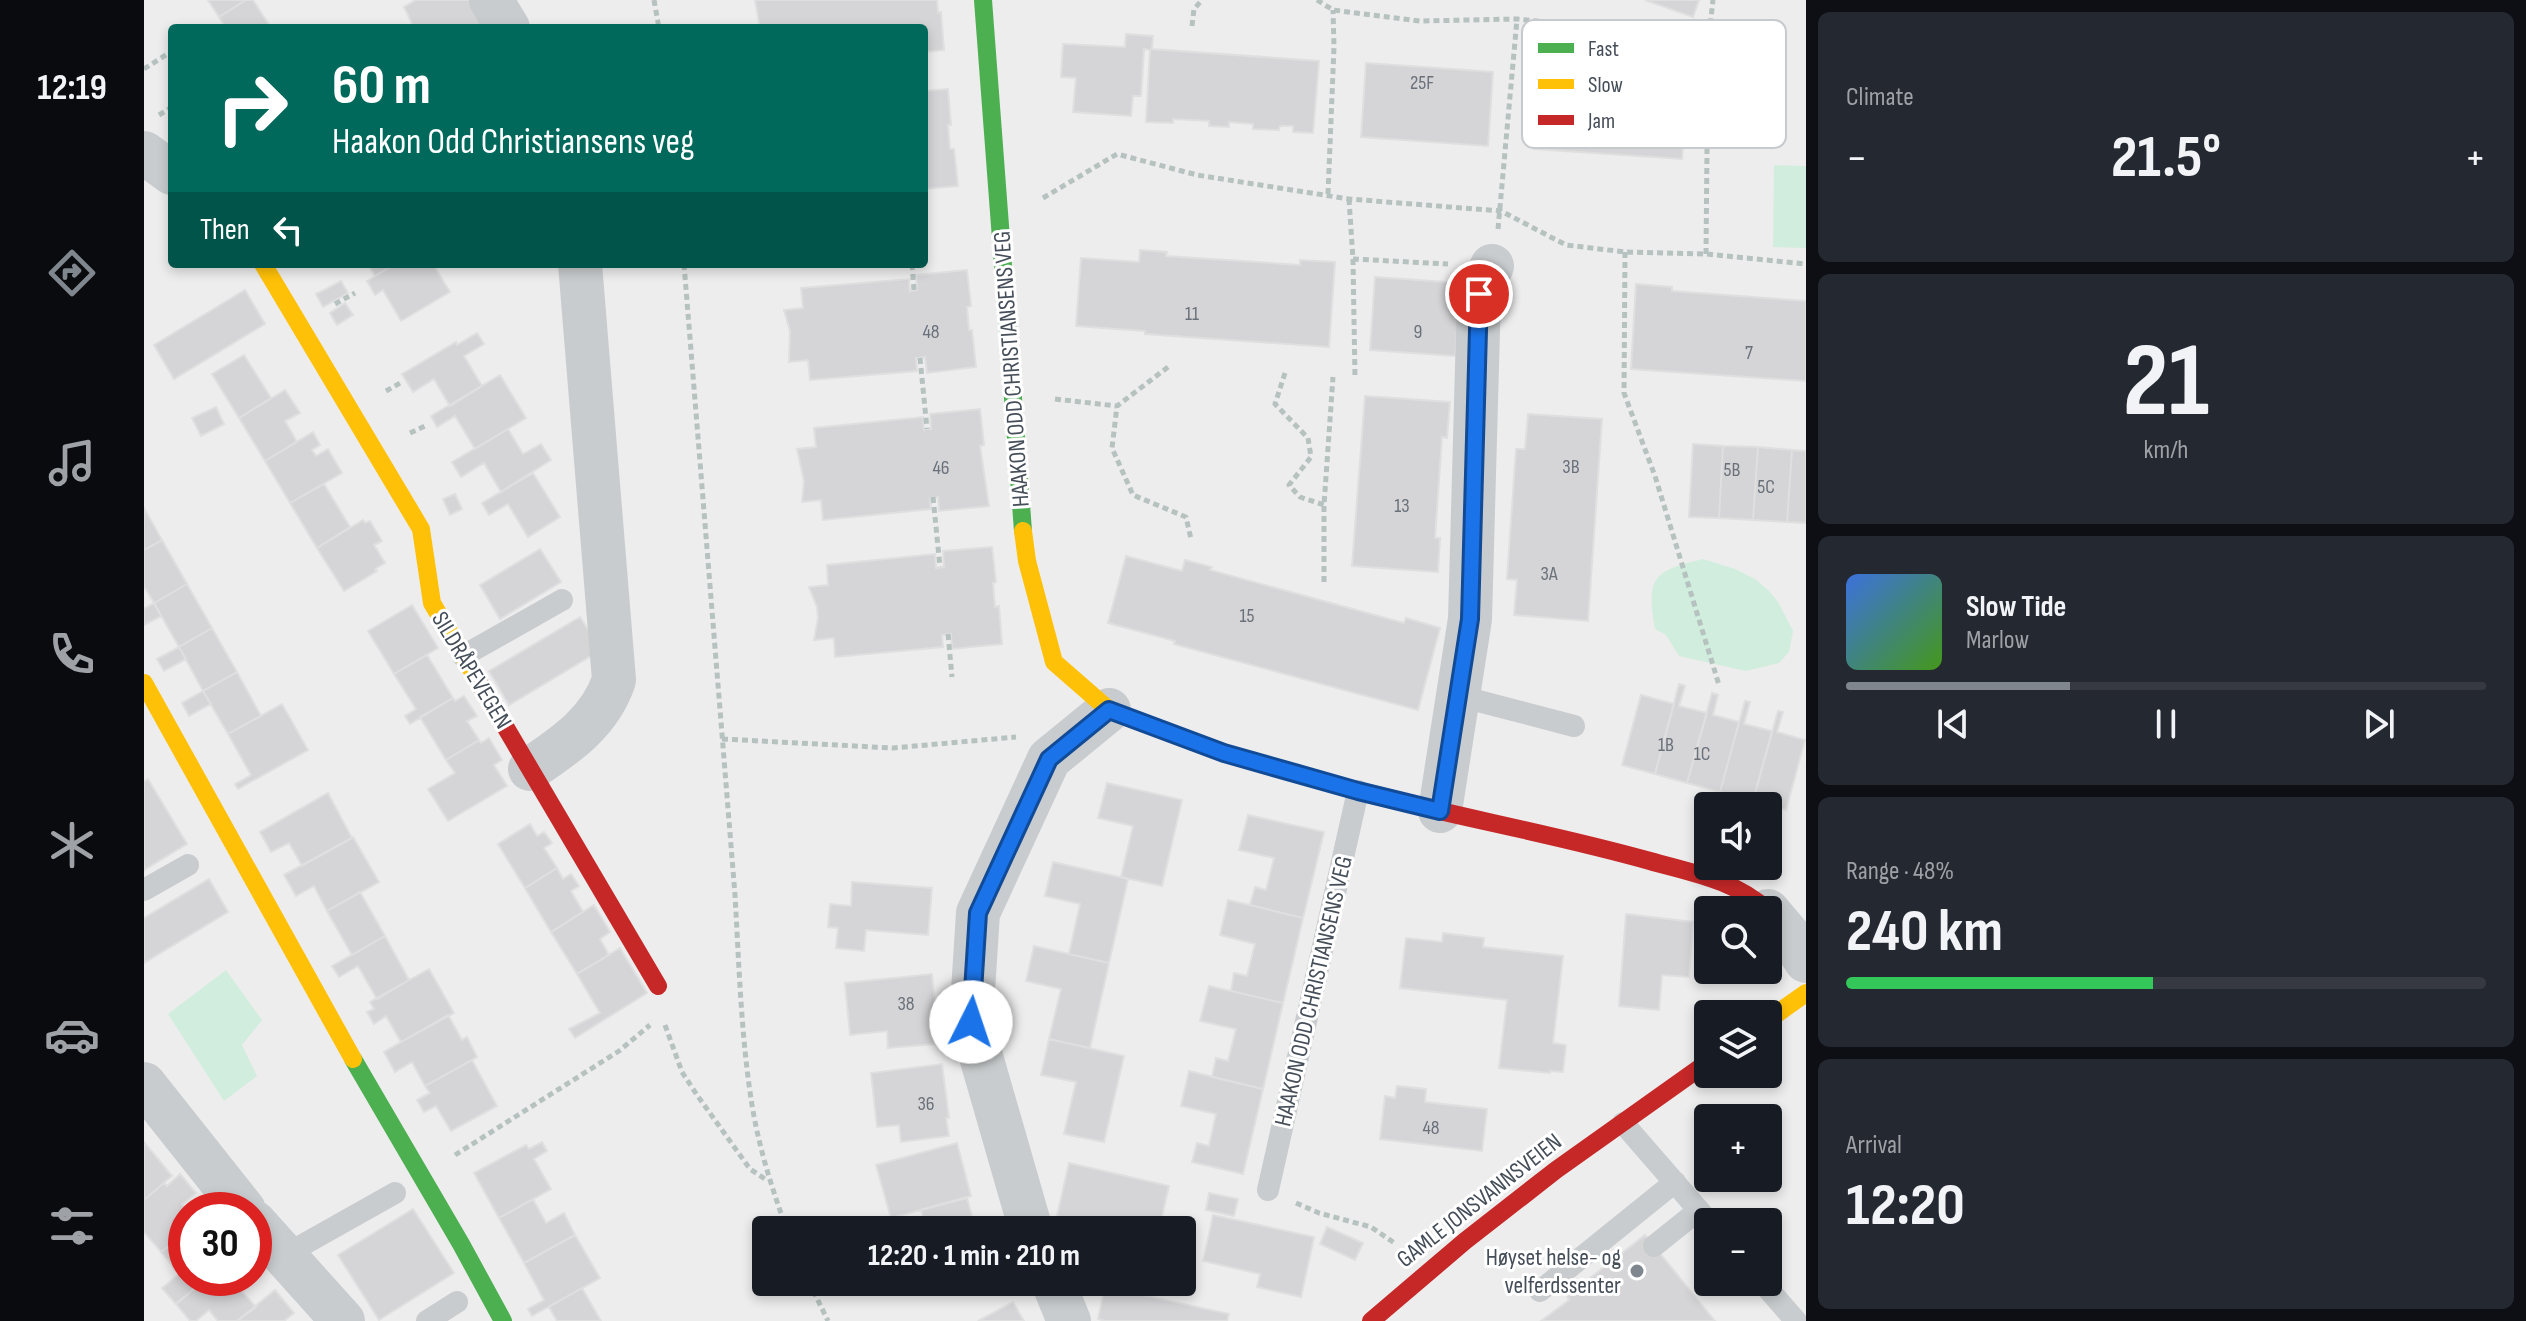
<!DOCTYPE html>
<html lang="en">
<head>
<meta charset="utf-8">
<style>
  :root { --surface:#171b24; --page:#242831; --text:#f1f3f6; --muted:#9ea1a6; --line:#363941; --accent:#80868d }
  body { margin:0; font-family:"Sofia Sans Condensed",sans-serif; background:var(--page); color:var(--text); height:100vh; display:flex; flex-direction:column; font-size:30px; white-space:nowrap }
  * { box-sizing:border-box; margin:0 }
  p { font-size:26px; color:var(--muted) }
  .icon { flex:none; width:44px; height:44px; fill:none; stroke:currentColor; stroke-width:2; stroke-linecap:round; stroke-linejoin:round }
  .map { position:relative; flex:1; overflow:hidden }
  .sheet { display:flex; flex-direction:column; gap:12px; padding:12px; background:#0d0f14; width:720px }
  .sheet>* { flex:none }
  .banner { position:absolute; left:24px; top:24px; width:760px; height:244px; border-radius:8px; box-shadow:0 4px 12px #0003; background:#00695c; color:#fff; overflow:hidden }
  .fabs { position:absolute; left:1550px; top:792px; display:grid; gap:16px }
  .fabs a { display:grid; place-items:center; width:88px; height:88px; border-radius:8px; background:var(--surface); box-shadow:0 4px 12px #0003; font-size:40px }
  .speed { position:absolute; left:24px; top:1192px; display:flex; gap:16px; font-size:40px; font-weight:700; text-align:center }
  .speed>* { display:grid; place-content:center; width:104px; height:104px; border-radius:50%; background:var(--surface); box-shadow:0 4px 12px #0003; line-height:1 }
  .speed .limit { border:12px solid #d22; background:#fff; color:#111 }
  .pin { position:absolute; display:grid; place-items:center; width:68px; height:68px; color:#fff; margin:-34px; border:4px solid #fff; border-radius:50%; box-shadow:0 2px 8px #0007 }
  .me { position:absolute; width:88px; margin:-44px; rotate:4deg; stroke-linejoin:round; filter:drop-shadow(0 0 6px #0008) }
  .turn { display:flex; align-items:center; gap:28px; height:168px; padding:0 32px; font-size:36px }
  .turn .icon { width:104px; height:104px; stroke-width:2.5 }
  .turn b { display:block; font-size:56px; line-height:68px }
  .then { display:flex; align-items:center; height:76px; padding:0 32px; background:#0003; gap:16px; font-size:30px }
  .big { font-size:60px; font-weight:700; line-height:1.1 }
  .sheet .tile { flex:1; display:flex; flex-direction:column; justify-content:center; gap:12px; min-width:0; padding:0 28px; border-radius:12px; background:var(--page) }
  .sheet .dial { align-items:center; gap:0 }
  .dial b { font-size:104px; line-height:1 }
  .song { display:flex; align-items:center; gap:24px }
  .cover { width:96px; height:96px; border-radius:12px; background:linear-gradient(135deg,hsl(220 70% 55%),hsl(100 70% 35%)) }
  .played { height:8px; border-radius:4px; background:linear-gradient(90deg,var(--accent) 35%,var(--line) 35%) }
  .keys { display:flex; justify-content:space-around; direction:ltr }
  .heat { display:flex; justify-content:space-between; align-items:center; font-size:44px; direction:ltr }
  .charge { height:12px; border-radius:6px; background:linear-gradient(90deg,#34c759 48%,var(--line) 0) }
  .trip { position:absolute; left:608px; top:1216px; width:444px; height:80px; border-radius:8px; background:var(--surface); box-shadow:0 4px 12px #0003; font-weight:700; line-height:80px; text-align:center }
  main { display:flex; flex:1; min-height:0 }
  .tab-bar { display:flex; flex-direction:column; width:144px; justify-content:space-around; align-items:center; background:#090b0e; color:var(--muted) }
  .tab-bar .icon { width:56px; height:56px }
  .tab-bar .active { color:var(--accent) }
  .tab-bar b { font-size:36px; color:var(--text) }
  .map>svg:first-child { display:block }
</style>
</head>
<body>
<main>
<nav class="tab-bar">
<b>12:19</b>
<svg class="icon active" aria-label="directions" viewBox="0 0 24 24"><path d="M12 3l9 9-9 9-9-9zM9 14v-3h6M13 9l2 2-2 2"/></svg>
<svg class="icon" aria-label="music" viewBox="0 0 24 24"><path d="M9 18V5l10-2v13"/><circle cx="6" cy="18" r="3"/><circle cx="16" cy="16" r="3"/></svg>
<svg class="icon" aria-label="phone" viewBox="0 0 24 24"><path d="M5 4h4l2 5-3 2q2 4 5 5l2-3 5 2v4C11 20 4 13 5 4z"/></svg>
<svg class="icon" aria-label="climate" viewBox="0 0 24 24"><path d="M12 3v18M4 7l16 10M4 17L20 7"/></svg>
<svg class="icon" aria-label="car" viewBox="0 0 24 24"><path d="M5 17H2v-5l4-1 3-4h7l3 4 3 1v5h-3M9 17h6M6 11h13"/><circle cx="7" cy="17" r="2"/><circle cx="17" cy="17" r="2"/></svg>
<svg class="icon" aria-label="filters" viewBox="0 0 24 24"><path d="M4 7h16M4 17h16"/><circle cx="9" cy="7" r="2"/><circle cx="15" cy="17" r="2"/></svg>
</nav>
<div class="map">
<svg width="1662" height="1321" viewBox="0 0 1662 1321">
  <rect width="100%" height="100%" fill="#eeeded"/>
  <!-- green -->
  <path fill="#d1eddd" d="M1630 165 1662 166V248L1629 247Z
    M1559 559 1591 569 1611 579 1624 590 1634 602 1649 631 1645 652 1635 663 1602 671 1535 656 1522 635 1511 629C1502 577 1509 571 1559 559Z
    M82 970 118 1020 98 1045 113 1076 80 1101 24 1014Z"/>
  <!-- building -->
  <path fill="#d5d5d7" stroke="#dfdfe0" stroke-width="2" d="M64 0H102L75 17Z
    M102 0H109L127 28H82L75 17Z
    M272 0H329L345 28H270L260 7Z
    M611 0H793L794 13 797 12 800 50 780 52V28H616Z
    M1501 0H1555L1549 17Z
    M982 34 1009 36 1008 49 1175 61 1169 133 1149 132V126H1136L1135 130 1109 129V124L1085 122V127L1065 126V121L1029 119V123L1002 122 1006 50 1000 49 997 96H989L987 116 929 112 932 78 917 77 919 44 981 47Z
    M1222 63 1349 72 1344 146 1217 137Z
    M1412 68H1425V77L1449 78 1450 70 1463 71V79L1483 81 1484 73 1525 75 1524 83 1544 85 1538 159 1390 149 1395 75 1412 76Z
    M804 89 807 125H804L806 149H810L814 186 780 189V91Z
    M996 250 1023 252 1022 256 1156 265V260L1191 262 1185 347 1001 334V331L932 326 937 258 995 262Z
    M224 264H251L231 276Z
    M251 264H289L306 292 257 321 239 290 231 295 223 281Z
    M823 270 827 306 823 307 825 330H828L832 367 783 373 781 357 776 358H772L773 371 666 380 664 360 645 362 646 331 640 310 659 308 657 288 765 279 766 291 773 290 772 275Z
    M1231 277 1316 283 1311 356 1226 350Z
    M197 281 204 293 179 307 172 294Z
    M1492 284 1528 287V291L1662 301V381L1487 369Z
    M101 290 121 324 30 379 10 345Z
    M201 303 209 315 193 325 186 313Z
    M333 333 340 344 320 356 338 386 306 406 290 379 269 392 258 374 312 342 313 345Z
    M100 355 127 398 95 418 68 374Z
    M356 375 382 418 331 449 311 416 293 427 287 416Z
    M141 390 156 413 141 421 153 442 121 461 95 418Z
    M1221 396 1306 402 1303 438 1298 437 1291 538H1296L1294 572 1208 566Z
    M72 407 80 424 57 436 48 418Z
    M836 409 840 445 836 446 845 506 795 511 794 497 786 498 787 509 679 520 677 500 658 502 660 481 653 449 672 447 670 428 779 417 780 430 783 429H787L786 414Z
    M1384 414 1458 419 1444 621 1370 615 1373 580 1363 579 1372 449H1381Z
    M364 429 379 454 397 444 407 460 357 492 340 463 317 477 308 462Z
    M169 432 176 445 168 450 172 456 184 449 198 473 146 503 121 461Z
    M1549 444 1579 446 1575 518 1545 517Z
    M1579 446 1614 447 1609 520 1575 518Z
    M1614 447 1648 450 1643 522 1609 520Z
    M1648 450 1662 451V523L1643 522Z
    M389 473 416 517 384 537 364 504 345 515 338 503Z
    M180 484 206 527 173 548 146 503Z
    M311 494 318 509 306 515 299 499Z
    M0 508 18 540 0 550Z
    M219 520 221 523 226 521 238 541 230 545 241 563 231 569 233 571 200 591 173 548Z
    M18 540 43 584 10 603 0 586V550Z
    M848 547 852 582 849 583 851 607 855 606 858 644 808 649 807 634H804L798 635 799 647 691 657 690 638 670 640 674 618 673 607 665 587 684 585 683 565 791 554 792 568 800 567 799 551Z
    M396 549 417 582 356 619 336 585Z
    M982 556 1038 571 1041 560 1068 567 1066 570 1260 623 1262 618 1296 628 1274 710 1030 644 1031 641 964 623Z
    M43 584 68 628 35 647 10 603Z
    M10 603 17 616 0 625V609Z
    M268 605 294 648 250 674 224 631Z
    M436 617 457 650 365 705 345 671Z
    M68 628 93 672 59 691 35 647Z
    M35 647 42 659 20 671 13 659Z
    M283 655 309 698 266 724 261 716 272 709 250 674Z
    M93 672 117 716 84 734 59 691Z
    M1535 684 1541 686 1535 706 1563 713 1543 783 1511 774Z
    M59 691 67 704 45 716 38 703Z
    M1568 693 1574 695 1569 715 1595 722 1576 792 1543 783Z
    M1497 695 1530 704 1511 774 1478 765Z
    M320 696 333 716 323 721 335 740 302 760 276 717 309 698 311 701Z
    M1601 701 1606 702 1600 724 1628 731 1609 801 1576 792Z
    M138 704 164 750 94 789 91 784 107 775 84 734Z
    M1634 711 1639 712 1633 732 1661 740 1642 810 1609 801Z
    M345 738 358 760 350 765 363 786 304 821 284 789 311 773 302 760 335 740 337 743Z
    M4 779 43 844 0 870V782Z
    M963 783 1038 800 1018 886 977 877 989 826 954 818Z
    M184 793 208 838 158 866 145 843 127 852 116 832Z
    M1104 815 1180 832 1159 918 1106 905 1111 887 1122 890 1130 858 1095 850Z
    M386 824 393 836 400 832 408 843 400 848 413 868 381 888 354 844Z
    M209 837 235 882 183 911 170 886 152 896 140 875Z
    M909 862 984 879 965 963 925 954 936 904 901 896Z
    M413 868 419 879 427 874 435 886 427 891 439 912 407 932 381 888Z
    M65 879 84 912 0 963V918Z
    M708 882 788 888 784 935 722 930 720 951 692 948 694 928 684 927 686 904 707 906Z
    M216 892 241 936 208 955 183 911Z
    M1084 900 1159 918 1139 1003 1087 991 1090 973 1103 976 1111 944 1076 935Z
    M450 905 466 932 456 939 465 955 433 974 407 932Z
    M1482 914 1549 922 1545 977 1518 975 1515 1010 1475 1006Z
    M1299 933 1340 938 1339 947 1419 956 1409 1043 1422 1045 1419 1072 1406 1071V1073L1355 1068 1363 1000 1256 988 1262 938 1298 942Z
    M241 936 265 980 233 999 214 966 195 977 188 966Z
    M890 946 965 963 946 1048 905 1039 917 989 882 981Z
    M476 948 503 993 431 1038 425 1029 456 1013 433 974Z
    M285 969 310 1013 257 1042 242 1016 230 1024 223 1012 230 1009 226 1002Z
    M788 974 793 1026H790L792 1044 744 1048 743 1031 706 1035 701 983Z
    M1065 986 1139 1003 1119 1089 1068 1077 1072 1058 1084 1061 1092 1029 1056 1021Z
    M304 1015 318 1040 323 1037 333 1057 281 1086 268 1062 251 1072 240 1052Z
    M905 1039 980 1056 960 1142 920 1134 932 1082 897 1075Z
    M328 1060 353 1106 307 1131 292 1106 280 1112 273 1100 286 1093 281 1086Z
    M798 1064 805 1118H802L805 1136 757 1142 755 1125 733 1127 727 1073Z
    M1045 1071 1119 1089 1099 1174 1048 1162 1053 1143 1065 1146 1072 1114 1037 1106Z
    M1253 1086 1282 1089 1281 1102 1343 1109 1338 1151 1236 1139 1241 1096 1251 1098Z
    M0 1142 28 1176 0 1200Z
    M398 1142 403 1151 390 1159 407 1189 355 1218 330 1173 382 1145 385 1149Z
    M813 1143 827 1196 747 1218 732 1165Z
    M925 1163 1025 1186 1015 1230H973L913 1216Z
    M36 1174 52 1193 38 1204 43 1210 42 1233 17 1252 0 1232V1200L20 1183 23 1186Z
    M1065 1193 1094 1199 1090 1216 1062 1210Z
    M823 1198 828 1216 782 1228 777 1210Z
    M389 1199 402 1223 420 1213 431 1235 380 1263 355 1218Z
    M269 1209 310 1273 235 1320 194 1255Z
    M1069 1215 1170 1237 1157 1297 1113 1287 1116 1274 1059 1261Z
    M1183 1227 1219 1243 1211 1260 1176 1244Z
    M42 1233V1278H63L32 1304 18 1288 35 1274 17 1252Z
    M431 1235 456 1278 388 1316 384 1309 400 1300 380 1263Z
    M1501 1235 1571 1321H1397L1425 1300 1423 1296Z
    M63 1278H110L96 1289 112 1307 93 1321H74L65 1310 52 1321H46L32 1304Z
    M962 1282H987L985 1292 1085 1314 1083 1321H962L954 1319Z
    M438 1288 457 1321H413L405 1307Z
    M131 1290 150 1313 140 1321H93Z
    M869 1302 880 1321H834Z"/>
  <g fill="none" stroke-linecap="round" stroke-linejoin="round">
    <!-- path -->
    <path stroke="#b6c2bf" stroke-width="5" stroke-dasharray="6 4" stroke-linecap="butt" d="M510 0 515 28
      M1173 0 1189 10 1276 21 1373 19 1484 30 1564 44
      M1048 26 1050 9 1058 0
      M0 69 28 51
      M15 115 28 107
      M1184 194 1190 47 1189 10
      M899 198 973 154 1053 175 1205 199 1357 211 1422 245 1481 252 1562 254 1662 264
      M1205 199 1209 259 1304 264
      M1354 229 1373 19
      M1481 252 1480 393 1511 476 1575 685
      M1562 254 1564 44 1569 0
      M1209 259 1211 378
      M540 264 591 895C595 963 597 1037 608 1105 615 1148 628 1189 643 1230
      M768 264 770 290
      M191 304 211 293
      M776 358 783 429
      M1024 367 973 406 968 448 989 495 1042 517 1047 539
      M1141 373 1131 404 1164 438 1167 457 1145 485 1156 497 1180 505
      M242 391 258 382
      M911 399 973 406
      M266 433 283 425
      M789 497 796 567
      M1180 582V505L1189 377
      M804 634 808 677
      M578 739 749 748 872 737
      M521 1025 538 1072 553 1095 606 1169 624 1181
      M311 1155 475 1051 506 1025
      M1152 1203 1175 1213 1227 1227 1252 1244
      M665 1282 684 1321"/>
    <!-- lane -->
    <path stroke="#c9ccce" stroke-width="22" d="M319 656 418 600
      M1315 696 1430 726
      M0 890 44 865
      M1479 1123 1565 1222
      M1124 1190 1214 791
      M1510 1246 1555 1210
      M139 1256 251 1193
      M1618 1282 1652 1321
      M1396 1291 1531 1182
      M283 1321 313 1302"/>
    <!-- street -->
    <path stroke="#c9ccce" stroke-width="44" d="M347 0 364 28
      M0 153 28 173
      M386 769C422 745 456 722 470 680L436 264
      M1296 811 1326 619 1335 294 1348 266
      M1624 911 1646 937 1662 961
      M0 1084 100 1210
      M110 1222 199 1321
      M887 1230 827 1022 834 913 905 759 965 710
      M909 1282 925 1321"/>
    <!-- fast -->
    <path stroke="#4caf50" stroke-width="18" d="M839 0 879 531
      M209 1059 317 1244 359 1321"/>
    <!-- slow -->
    <path stroke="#ffc107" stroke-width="18" d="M119 264 277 529 288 603 336 684
      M879 531 883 561 910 662 965 710 1080 753 1196 786
      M0 683 209 1059
      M1624 1020 1662 993"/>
    <!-- jam -->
    <path stroke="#c62828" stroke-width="18" d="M336 684 514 986
      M1196 786C1299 815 1404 832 1506 861 1548 873 1591 880 1623 910
      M1227 1321 1321 1241 1412 1170 1564 1062"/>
  </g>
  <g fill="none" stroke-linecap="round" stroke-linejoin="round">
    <defs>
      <path id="route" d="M827 1022 834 913 905 759 965 710 1080 753 1214 791 1296 811 1326 619 1335 294"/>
    </defs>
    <!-- route casing -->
    <use href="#route" stroke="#114b97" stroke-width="20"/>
    <!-- route -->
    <use href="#route" stroke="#1a73e8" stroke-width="14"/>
  </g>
  <!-- markers -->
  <circle fill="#80868d" stroke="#fff" stroke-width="3" cx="1493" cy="1271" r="8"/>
  <g text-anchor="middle" stroke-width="6" stroke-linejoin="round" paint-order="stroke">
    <!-- number labels -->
    <g font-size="20" fill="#6a717a">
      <text x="1278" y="89">25F</text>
      <text x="1048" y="320">11</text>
      <text x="787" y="338">48</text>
      <text x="1274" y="338">9</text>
      <text x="1605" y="359">7</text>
      <text x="1427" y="473">3B</text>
      <text x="797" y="474">46</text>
      <text x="1588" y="476">5B</text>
      <text x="1622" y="493">5C</text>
      <text x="1258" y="512">13</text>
      <text x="1405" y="580">3A</text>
      <text x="1103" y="622">15</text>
      <text x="1522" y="751">1B</text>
      <text x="1558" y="760">1C</text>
      <text x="762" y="1010">38</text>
      <text x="782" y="1110">36</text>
      <text x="1287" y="1134">48</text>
    </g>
    <!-- street labels -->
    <g font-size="24" fill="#454e59" stroke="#fff">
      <text transform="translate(867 369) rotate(-94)" y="8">HAAKON ODD CHRISTIANSENS VEG</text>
      <text transform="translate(328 670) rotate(59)" y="8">SILDRÅPEVEGEN</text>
      <text transform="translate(1169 991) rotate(-77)" y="8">HAAKON ODD CHRISTIANSENS VEG</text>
      <text transform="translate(1335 1200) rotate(-38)" y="8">GAMLE JONSVANNSVEIEN</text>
    </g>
    <!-- poi labels -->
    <g font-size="24" fill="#454e59" stroke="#fff" text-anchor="end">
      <text x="1477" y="1265">Høyset helse- og<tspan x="1477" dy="28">velferdssenter</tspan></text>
    </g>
  </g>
  <!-- legend -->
  <rect x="1378" y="20" width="264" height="128" rx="12" fill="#fff" stroke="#c7cacd" stroke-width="2"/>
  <rect x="1394" y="43" width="36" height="10" fill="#4caf50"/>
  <rect x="1394" y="79" width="36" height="10" fill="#ffc107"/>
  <rect x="1394" y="115" width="36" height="10" fill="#c62828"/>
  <g font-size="22" fill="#454e59">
    <text x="1444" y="56">Fast</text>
    <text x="1444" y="92">Slow</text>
    <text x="1444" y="128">Jam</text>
  </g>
</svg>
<div class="fabs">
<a><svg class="icon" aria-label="sound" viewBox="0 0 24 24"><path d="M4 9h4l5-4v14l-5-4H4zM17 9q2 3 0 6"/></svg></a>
<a><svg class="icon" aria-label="search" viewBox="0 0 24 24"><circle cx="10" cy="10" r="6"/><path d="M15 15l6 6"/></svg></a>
<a><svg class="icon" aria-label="layers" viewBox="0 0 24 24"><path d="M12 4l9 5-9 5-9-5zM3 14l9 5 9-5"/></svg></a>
<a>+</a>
<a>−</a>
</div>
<div class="speed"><div class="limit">30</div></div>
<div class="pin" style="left:1335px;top:294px;background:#d93025"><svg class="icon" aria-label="arrive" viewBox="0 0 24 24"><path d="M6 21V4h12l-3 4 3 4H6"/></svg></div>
<svg class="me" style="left:827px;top:1022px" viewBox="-20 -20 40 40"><circle r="19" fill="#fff"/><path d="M0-13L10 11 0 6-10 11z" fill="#1a73e8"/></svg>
<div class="trip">12:20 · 1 min · 210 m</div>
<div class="banner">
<div class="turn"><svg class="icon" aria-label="right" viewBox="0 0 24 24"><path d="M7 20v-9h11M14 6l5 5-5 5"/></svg><div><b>60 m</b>Haakon Odd Christiansens veg</div></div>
<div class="then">Then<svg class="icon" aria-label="left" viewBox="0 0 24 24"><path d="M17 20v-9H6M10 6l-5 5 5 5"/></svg></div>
</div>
</div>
<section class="sheet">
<div class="tile"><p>Climate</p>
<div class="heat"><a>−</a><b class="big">21.5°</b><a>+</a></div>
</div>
<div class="tile dial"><b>21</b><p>km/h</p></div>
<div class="tile">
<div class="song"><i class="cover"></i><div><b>Slow Tide</b><p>Marlow</p></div></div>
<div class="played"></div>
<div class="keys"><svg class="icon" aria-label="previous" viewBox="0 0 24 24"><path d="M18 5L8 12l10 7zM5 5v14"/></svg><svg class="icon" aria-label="pause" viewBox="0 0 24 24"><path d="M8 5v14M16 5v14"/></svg><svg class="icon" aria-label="next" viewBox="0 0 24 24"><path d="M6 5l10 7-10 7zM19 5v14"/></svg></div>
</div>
<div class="tile"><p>Range · 48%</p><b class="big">240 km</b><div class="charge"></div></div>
<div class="tile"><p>Arrival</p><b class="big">12:20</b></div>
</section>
</main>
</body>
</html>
